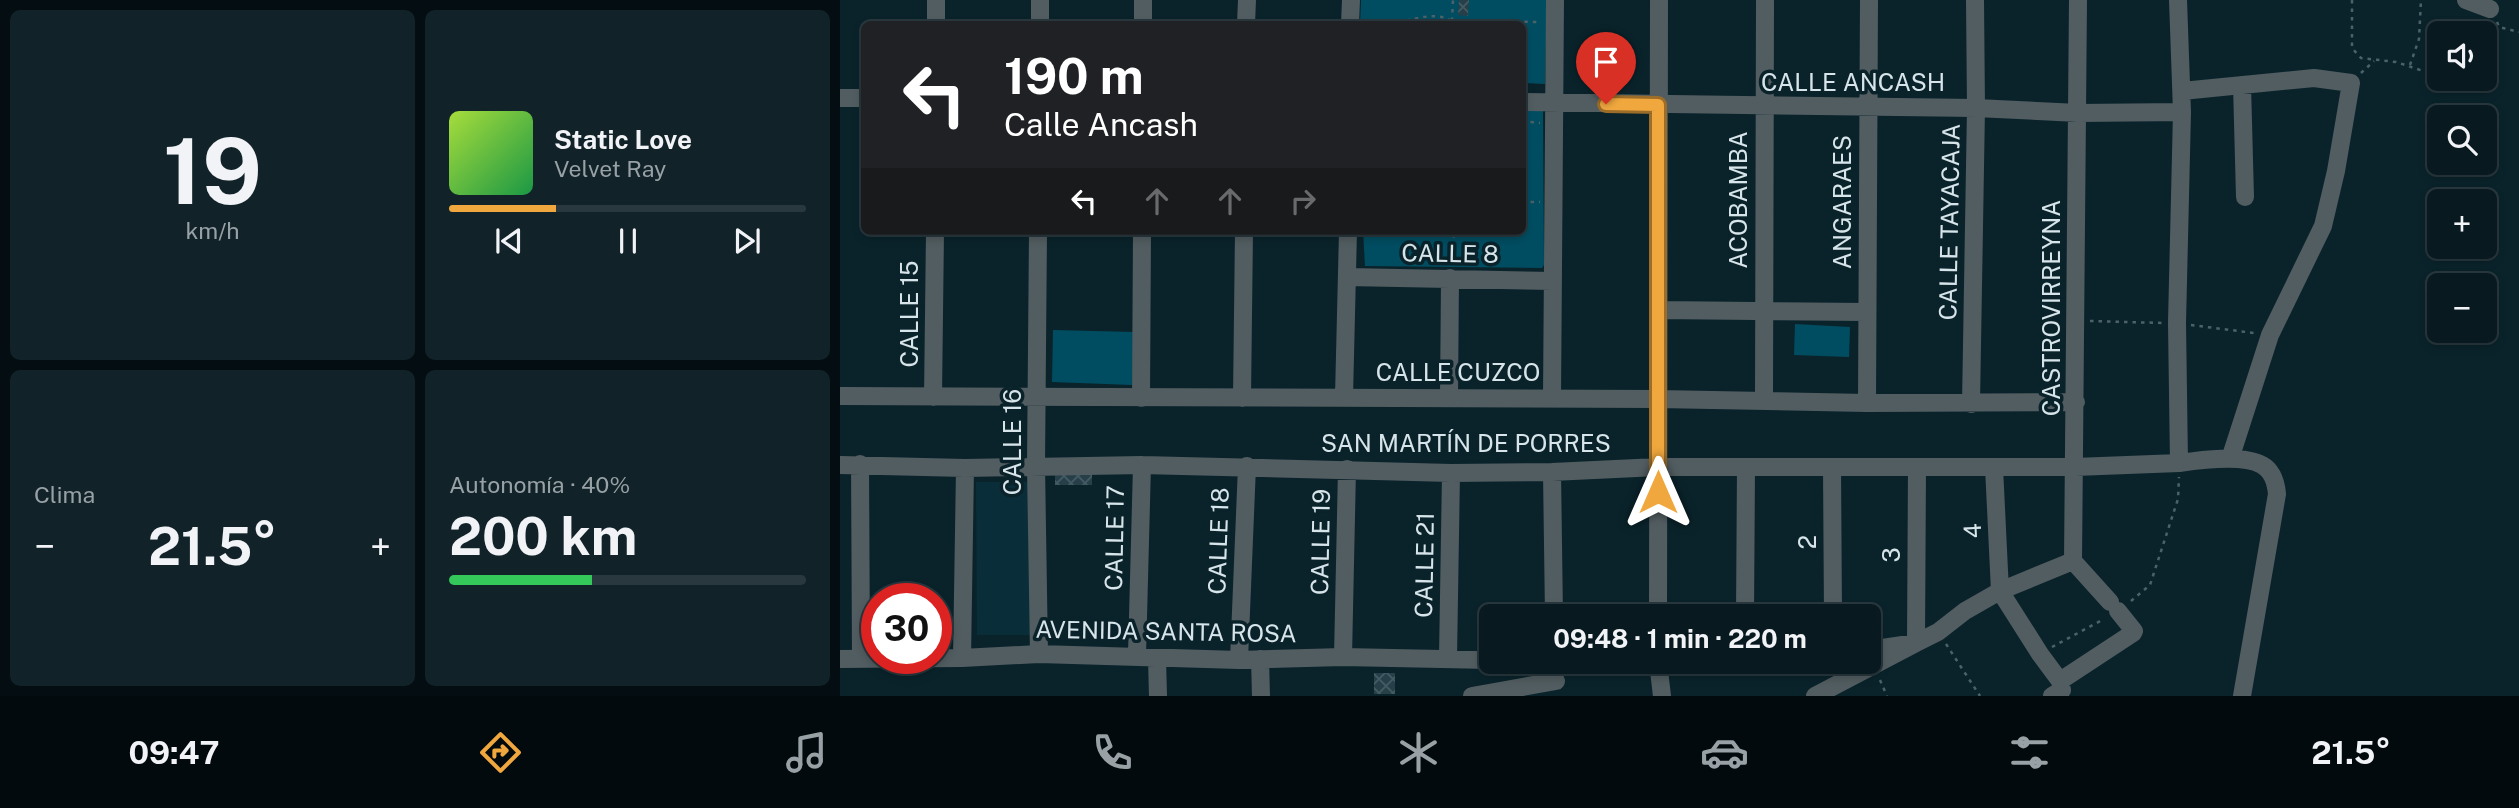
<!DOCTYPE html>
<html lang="es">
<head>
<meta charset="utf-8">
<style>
  :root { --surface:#081a20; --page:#112329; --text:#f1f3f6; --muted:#98a1a5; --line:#29383e; --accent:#efa73e }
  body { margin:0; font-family:"Public Sans",sans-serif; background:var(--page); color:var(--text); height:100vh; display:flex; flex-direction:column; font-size:26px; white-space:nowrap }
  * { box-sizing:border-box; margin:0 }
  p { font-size:23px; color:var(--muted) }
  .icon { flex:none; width:38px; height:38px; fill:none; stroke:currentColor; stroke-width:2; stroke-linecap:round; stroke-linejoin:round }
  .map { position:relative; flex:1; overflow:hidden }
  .side { display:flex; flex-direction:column; gap:10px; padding:10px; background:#040e12; width:840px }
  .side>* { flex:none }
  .top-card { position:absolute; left:21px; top:21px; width:665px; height:214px; border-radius:10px; box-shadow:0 4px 10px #0003,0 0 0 2px var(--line); background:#202124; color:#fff; overflow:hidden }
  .tools { position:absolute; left:1587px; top:21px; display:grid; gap:14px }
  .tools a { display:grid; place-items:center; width:70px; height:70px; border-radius:10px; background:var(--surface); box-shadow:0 4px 10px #0003,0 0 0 2px var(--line); font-size:35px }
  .speed { position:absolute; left:21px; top:583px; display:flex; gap:14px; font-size:35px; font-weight:700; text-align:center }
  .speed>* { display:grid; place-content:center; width:91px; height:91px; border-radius:50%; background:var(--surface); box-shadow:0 4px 10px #0003,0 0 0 2px var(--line); line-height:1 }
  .speed .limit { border:10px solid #d22; background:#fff; color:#111 }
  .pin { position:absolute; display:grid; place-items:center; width:60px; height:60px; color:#fff; margin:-72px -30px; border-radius:50% 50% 50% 0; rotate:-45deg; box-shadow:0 0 7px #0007 }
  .pin .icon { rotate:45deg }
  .me { position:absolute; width:77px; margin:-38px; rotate:0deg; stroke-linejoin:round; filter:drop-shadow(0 0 5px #0008) }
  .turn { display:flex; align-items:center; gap:24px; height:147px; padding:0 28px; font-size:32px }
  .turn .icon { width:91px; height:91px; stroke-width:2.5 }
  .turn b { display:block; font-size:49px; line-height:60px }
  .lanes { display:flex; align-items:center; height:66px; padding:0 28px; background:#0003; justify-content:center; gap:35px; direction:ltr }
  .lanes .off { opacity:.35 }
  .big { font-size:52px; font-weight:700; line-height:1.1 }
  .side .tile { flex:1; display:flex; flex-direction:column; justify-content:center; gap:10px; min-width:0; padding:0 24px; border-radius:10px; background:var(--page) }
  .side .dial { align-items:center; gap:0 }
  .dial b { font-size:91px; line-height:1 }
  .song { display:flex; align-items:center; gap:21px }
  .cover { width:84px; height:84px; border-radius:10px; background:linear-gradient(135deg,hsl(80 70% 55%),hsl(140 70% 35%)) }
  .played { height:7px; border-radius:4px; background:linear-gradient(90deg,var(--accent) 30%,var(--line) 30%) }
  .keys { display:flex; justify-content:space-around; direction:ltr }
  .heat { display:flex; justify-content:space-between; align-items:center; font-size:38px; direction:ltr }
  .charge { height:10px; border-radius:5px; background:linear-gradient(90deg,#34c759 40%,var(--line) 0) }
  .side .tiles { flex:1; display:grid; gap:10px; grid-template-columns:repeat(2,1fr) }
  .trip { position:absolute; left:639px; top:604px; width:402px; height:70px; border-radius:10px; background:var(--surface); box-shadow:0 4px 10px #0003,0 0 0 2px var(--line); font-weight:700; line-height:70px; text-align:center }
  .tabs { display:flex; height:112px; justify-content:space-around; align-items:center; background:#030a0d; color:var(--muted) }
  .tabs .icon { width:49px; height:49px }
  .tabs .current { color:var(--accent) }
  .tabs b { font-size:32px; color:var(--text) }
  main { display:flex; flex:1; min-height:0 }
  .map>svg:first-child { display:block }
</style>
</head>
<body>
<main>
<section class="side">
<div class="tiles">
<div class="tile dial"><b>19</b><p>km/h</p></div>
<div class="tile">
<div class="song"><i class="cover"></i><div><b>Static Love</b><p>Velvet Ray</p></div></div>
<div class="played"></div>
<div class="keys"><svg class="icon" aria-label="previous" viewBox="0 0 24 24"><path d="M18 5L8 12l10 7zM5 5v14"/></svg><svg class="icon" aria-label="pause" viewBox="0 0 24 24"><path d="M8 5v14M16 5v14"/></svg><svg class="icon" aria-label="next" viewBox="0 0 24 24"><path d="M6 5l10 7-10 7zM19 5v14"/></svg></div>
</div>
<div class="tile"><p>Clima</p>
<div class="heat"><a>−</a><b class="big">21.5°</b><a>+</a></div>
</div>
<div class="tile"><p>Autonomía · 40%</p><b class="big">200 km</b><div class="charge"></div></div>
</div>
</section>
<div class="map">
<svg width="1679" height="696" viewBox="0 0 1679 696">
  <defs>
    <pattern id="building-cross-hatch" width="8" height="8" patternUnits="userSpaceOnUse" patternTransform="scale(1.75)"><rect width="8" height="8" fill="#263f48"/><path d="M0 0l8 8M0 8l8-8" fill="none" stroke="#455b63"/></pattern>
  </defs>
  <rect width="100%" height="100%" fill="#0a232b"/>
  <!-- built -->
  <path fill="#0a2e39" d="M136 482H189L190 635H137Z"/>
  <!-- garden -->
  <path fill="#004d61" d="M521 0H707L705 84 683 83 682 24H520Z
    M683 109 703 111 704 265 702 268 525 266 523 231H682Z
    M955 324 1010 327 1009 357 954 355Z
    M213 330 294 332 292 385 212 382Z"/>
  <!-- building -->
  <path fill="url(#building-cross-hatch)" d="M619 0H629L628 16 618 15Z
    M215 473H252V485H215Z
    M534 673H555V694H534Z"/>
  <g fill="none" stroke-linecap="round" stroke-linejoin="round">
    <!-- path -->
    <path stroke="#4c6269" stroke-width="2.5" stroke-dasharray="3.5 5" stroke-linecap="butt" d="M1512 0V48L1521 58 1556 62 1598 76
      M524 21C537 21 551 22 563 21 581 18 595 12 612 21L701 22
      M612 21 613 0
      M1657 22 1659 27 1679 32
      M1570 65 1579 39 1581 0
      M1521 73 1534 61
      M682 121 700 123
      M682 202H700
      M612 263 614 231
      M1250 321 1324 323
      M1351 325 1414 333
      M1291 601 1310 585 1338 499 1339 477
      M1106 644 1140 696
      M1212 647 1264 619
      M1040 680 1047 696"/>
    <!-- minor -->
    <path stroke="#525d61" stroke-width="18" d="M1238 0 1233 561 1270 602
      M1626 0 1650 9
      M96 24V0
      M200 24V0
      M303 24V0
      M406 24 407 0
      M510 24 511 0
      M1402 85 1405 197
      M1342 91 1474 78 1511 83 1496 171 1483 226 1430 335 1390 459
      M0 98H24
      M682 102 1136 108 1238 113 1342 112
      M198 231 196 466 199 654
      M507 277 713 281
      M819 310 1027 312
      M0 396 818 399 1027 403 1236 402
      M93 397 95 231
      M504 397 508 231
      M301 398 302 231
      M402 398 404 231
      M609 398 610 278
      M712 398 715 0
      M924 400 925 0
      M1027 403 1029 0
      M1131 404 1136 108 1135 0
      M1339 463C1360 460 1403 454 1422 465 1433 471 1436 483 1437 494L1402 696
      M20 464 21 658
      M0 465 125 468 302 465 611 473 712 472 818 467H1235L1339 463 1337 323 1342 112 1338 0
      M992 467 993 616
      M1154 467 1160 591 1200 654 1220 681 1222 690 1212 696
      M712 472 714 616
      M818 616 819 0
      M905 616 906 467
      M1029 650 1076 643 1098 632 1125 611 1160 591 1233 561
      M297 655 302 465
      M503 657 507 469
      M122 658 125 468
      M317 658 318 696
      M608 658 611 473
      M0 659 122 658 199 654 399 660 503 657 651 660
      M420 659 421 696
      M399 660 407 466
      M693 662H805
      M818 662 822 696
      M1220 681 1293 633 1294 631 1278 611
      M632 696 716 681
      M975 696 1076 643 1077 468"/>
  </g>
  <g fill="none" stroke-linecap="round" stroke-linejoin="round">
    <defs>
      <path id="route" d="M766 104 818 105V492"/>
    </defs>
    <!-- route casing -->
    <use href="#route" stroke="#9b6d28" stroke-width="18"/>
    <!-- route -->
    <use href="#route" stroke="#efa73e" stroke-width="12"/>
  </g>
  <g text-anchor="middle" stroke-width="7" stroke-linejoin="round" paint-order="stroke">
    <!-- street labels -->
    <g font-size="24" fill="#d7e5ea" stroke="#0a232b">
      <text x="1013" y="91">CALLE ANCASH</text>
      <text transform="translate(899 200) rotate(-90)" y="8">ACOBAMBA</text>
      <text transform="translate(1003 202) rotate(-90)" y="8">ANGARAES</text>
      <text transform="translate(1110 222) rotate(-89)" y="8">CALLE TAYACAJA</text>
      <text transform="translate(610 254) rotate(1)" y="8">CALLE 8</text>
      <text transform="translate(1212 308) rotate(-90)" y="8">CASTROVIRREYNA</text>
      <text transform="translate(70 314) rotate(-90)" y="8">CALLE 15</text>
      <text x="618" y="381">CALLE CUZCO</text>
      <text transform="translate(173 442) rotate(-90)" y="8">CALLE 16</text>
      <text x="626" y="452">SAN MARTÍN DE PORRES</text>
      <text transform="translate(1133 531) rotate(-93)" y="8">4</text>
      <text transform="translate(275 538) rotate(-89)" y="8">CALLE 17</text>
      <text transform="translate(379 541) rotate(-88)" y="8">CALLE 18</text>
      <text transform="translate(481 542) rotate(-89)" y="8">CALLE 19</text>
      <text transform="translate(968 542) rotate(-90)" y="8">2</text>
      <text transform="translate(1052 555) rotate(-90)" y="8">3</text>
      <text transform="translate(585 565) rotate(-89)" y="8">CALLE 21</text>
      <text transform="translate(326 632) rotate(1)" y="8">AVENIDA SANTA ROSA</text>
    </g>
  </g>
</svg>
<div class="tools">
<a><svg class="icon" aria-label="sound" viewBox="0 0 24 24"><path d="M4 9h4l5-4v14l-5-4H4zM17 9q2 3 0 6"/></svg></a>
<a><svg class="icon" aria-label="search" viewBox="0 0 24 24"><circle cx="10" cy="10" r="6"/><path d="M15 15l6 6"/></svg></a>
<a>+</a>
<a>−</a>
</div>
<div class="speed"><div class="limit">30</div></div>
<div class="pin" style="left:766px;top:104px;background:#d93025"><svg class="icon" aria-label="arrive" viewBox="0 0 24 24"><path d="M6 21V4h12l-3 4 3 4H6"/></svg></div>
<svg class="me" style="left:818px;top:492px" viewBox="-20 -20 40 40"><path d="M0-17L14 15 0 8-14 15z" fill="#efa73e" stroke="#fff" stroke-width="4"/></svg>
<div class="trip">09:48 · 1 min · 220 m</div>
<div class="top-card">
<div class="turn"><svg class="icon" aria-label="left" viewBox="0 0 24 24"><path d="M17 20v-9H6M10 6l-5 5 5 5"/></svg><div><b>190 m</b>Calle Ancash</div></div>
<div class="lanes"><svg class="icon" aria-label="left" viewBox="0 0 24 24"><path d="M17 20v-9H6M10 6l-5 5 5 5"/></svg><svg class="icon off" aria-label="ahead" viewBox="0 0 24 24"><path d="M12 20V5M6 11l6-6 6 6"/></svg><svg class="icon off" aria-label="ahead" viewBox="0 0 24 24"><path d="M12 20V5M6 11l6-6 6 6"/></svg><svg class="icon off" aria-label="right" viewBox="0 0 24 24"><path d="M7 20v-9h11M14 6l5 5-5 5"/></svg></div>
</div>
</div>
</main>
<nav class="tabs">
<b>09:47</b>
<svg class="icon current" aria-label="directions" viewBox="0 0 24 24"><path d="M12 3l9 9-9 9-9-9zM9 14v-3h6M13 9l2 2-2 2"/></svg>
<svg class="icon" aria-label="music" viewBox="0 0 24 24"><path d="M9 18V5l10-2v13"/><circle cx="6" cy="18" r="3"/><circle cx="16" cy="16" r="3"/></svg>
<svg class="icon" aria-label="phone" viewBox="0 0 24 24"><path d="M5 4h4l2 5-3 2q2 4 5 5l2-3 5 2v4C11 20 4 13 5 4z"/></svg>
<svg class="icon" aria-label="climate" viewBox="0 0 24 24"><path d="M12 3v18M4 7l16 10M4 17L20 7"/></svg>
<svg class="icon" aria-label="car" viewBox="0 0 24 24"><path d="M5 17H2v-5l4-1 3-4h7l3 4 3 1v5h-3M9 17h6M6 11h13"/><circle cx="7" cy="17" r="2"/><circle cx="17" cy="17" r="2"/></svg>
<svg class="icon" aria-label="filters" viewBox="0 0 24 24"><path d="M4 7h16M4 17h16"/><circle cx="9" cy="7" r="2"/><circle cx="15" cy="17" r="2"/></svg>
<b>21.5°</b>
</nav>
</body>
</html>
